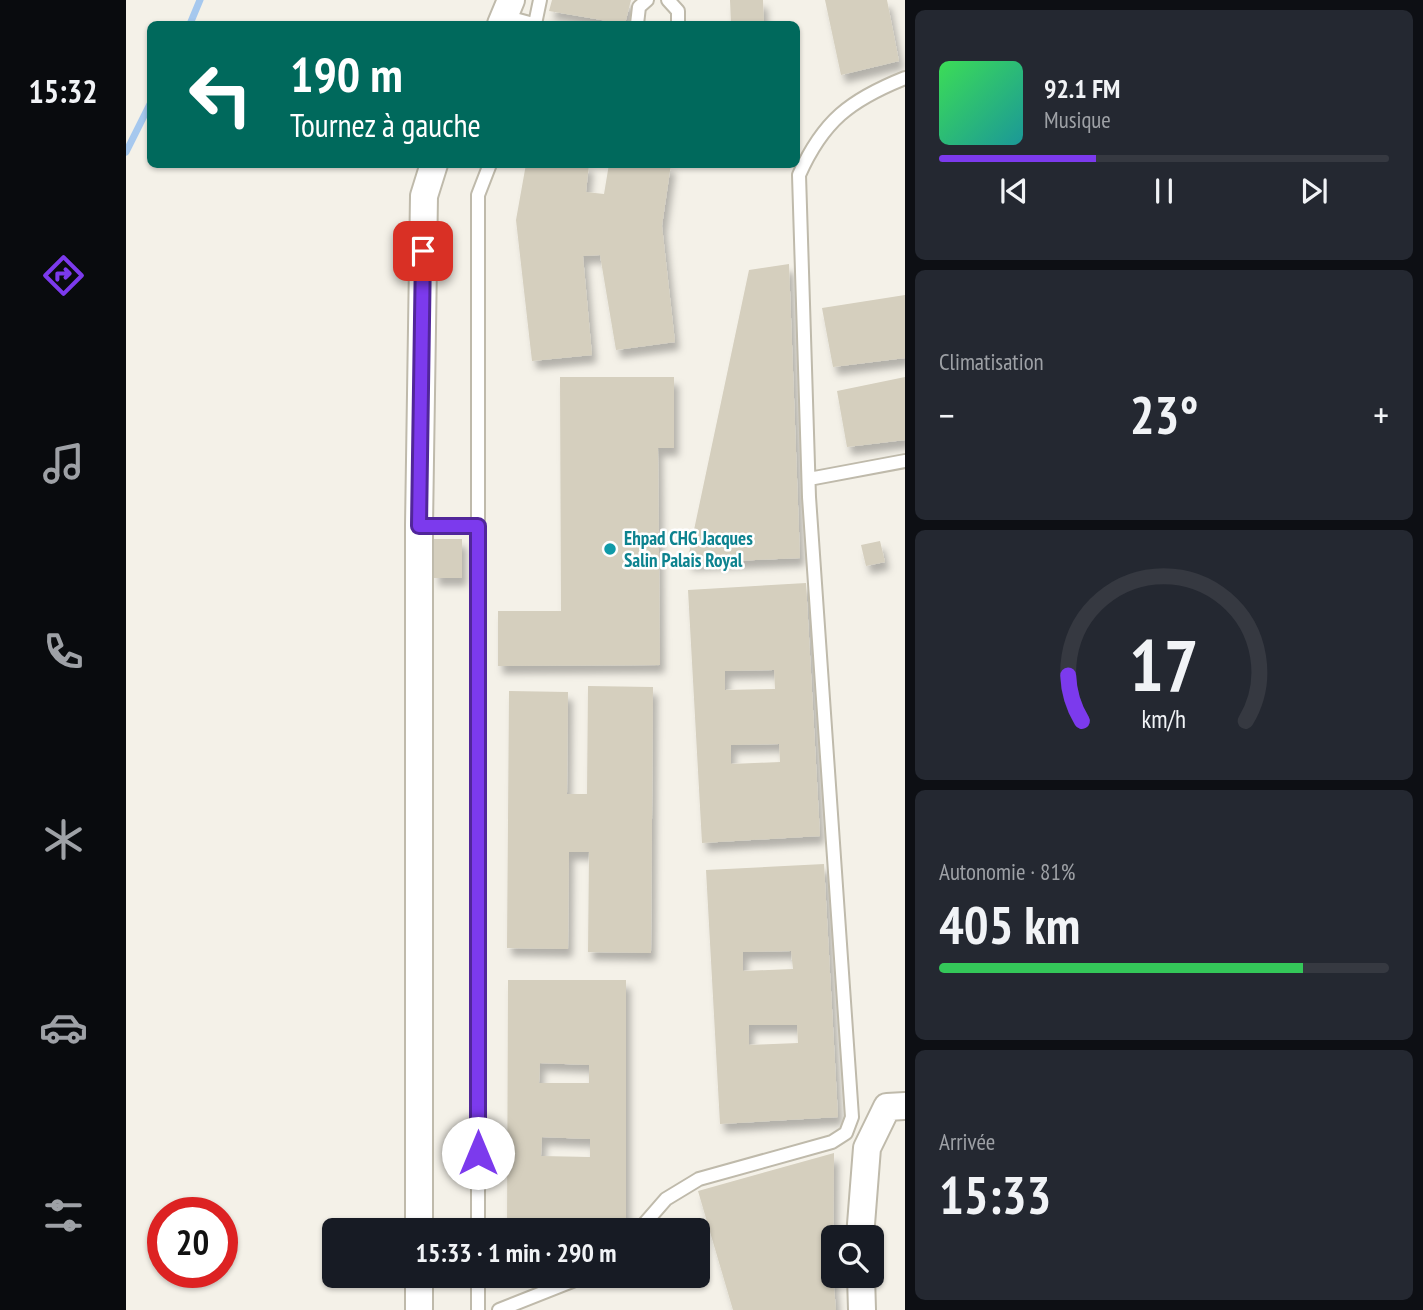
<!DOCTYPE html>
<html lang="fr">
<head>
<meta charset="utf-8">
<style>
  :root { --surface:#171b24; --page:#242831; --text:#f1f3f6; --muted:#9ea1a6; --line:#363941; --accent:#7c3aed }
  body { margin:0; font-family:"PT Sans Narrow",sans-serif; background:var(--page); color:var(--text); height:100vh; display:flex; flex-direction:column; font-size:26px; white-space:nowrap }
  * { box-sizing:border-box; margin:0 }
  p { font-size:23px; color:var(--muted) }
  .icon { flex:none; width:38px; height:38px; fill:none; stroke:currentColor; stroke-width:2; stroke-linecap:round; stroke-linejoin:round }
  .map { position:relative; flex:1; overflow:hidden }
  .drawer { display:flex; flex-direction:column; gap:10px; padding:10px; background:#0d0f14; width:518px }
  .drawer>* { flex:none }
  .hud { position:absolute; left:21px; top:21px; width:653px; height:147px; border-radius:10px; box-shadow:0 2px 5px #0004; background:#00695c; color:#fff; overflow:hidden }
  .buttons { position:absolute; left:695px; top:1225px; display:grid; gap:14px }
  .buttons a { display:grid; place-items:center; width:63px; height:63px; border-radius:10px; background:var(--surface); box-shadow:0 2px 5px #0004; font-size:35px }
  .speed { position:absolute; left:21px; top:1197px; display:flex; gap:14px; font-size:35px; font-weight:700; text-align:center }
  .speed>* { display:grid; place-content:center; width:91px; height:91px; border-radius:50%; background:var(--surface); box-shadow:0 2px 5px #0004; line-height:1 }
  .speed .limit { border:10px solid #d22; background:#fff; color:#111 }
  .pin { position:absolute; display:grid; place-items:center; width:60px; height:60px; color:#fff; margin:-30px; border-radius:14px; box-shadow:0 4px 10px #0006 }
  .me { position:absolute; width:77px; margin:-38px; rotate:0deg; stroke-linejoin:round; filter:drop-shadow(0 0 5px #0008) }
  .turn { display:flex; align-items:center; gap:24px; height:147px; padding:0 28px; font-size:32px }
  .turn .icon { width:91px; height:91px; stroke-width:2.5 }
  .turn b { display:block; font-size:49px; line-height:60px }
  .big { font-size:52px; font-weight:800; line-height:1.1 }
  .drawer .widget { flex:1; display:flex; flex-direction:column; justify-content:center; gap:10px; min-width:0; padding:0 24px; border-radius:10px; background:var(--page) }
  .drawer .dial { align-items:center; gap:0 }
  .dial svg { height:182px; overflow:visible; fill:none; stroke:var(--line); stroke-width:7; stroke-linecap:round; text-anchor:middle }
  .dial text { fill:var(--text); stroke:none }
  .song { display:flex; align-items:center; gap:21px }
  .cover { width:84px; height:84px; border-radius:10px; background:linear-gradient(135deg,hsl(130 70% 55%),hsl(180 70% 35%)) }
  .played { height:7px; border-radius:4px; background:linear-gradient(90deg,var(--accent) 35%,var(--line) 35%) }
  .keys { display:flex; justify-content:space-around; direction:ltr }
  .heat { display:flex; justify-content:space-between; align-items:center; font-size:38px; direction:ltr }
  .charge { height:10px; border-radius:5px; background:linear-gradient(90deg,#34c759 81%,var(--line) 0) }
  .trip { position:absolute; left:196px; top:1218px; width:388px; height:70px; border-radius:10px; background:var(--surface); box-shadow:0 2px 5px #0004; font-weight:800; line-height:70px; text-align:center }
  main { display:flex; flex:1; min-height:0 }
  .dock { display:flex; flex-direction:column; width:126px; justify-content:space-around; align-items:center; background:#090b0e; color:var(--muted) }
  .dock .icon { width:49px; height:49px }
  .dock .on { color:var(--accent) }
  .dock b { font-size:32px; color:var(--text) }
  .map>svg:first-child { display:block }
</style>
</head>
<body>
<main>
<nav class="dock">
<b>15:32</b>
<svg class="icon on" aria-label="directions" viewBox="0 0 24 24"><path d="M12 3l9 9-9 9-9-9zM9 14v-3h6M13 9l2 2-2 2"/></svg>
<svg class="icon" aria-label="music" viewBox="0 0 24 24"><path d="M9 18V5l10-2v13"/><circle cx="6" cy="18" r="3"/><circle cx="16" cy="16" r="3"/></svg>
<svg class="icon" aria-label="phone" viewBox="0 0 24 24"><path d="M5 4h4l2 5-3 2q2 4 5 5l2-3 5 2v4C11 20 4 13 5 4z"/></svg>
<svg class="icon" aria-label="climate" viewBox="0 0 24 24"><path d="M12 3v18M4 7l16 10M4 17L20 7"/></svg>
<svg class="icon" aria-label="car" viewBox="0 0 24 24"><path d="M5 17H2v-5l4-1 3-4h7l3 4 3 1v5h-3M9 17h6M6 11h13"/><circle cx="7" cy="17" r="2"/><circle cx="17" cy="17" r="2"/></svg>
<svg class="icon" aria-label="filters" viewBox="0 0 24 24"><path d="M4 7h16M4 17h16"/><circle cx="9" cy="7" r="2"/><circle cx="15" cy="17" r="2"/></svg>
</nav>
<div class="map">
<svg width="779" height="1310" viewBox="0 0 779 1310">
  <defs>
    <filter id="shadow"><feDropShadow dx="4.5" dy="8" stdDeviation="3.5" flood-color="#0004"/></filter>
  </defs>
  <rect width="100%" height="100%" fill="#f4f1e8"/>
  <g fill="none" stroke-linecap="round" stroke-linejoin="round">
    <!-- stream -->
    <path stroke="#a6c8ee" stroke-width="7" d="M64 24 74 0
      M0 152 24 104"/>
  </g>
  <!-- building -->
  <path fill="#d5cfbe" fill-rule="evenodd" filter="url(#shadow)" d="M426 0H505L499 24 423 11Z
    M604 0H637L638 24H605Z
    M699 0H761L773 61 715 75Z
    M400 164H463L460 192 478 194 483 164H545L536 226 549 342 490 350 474 255 457 256 466 355 406 361 390 220Z
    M663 264 674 558 561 563 623 270Z
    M779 295V358L707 367 696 308Z
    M434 377H548V448H532L534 665 372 666V611H435Z
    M779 377V440L721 447 711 391Z
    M308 539H336V578H308Z
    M754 541 759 562 740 566 735 545Z
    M680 583 694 836 576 843 562 590ZM648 670 649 689 599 690V671ZM653 744 654 762 605 764V745Z
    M462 686 527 687 525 953 462 952 463 852H443L442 949 381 948 383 691 442 692 441 794H461Z
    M698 864 712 1117 594 1124 580 870ZM665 951 667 969 617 971V952ZM623 1025H671L672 1043 623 1045Z
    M382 980H500V1230H381ZM414 1063 463 1065V1083H413ZM416 1137 464 1139V1157L415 1156Z
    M708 1153 707 1276 710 1310H607L572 1191Z"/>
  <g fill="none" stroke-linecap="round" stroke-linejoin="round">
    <defs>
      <path id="service" d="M542 0 552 11V24
        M378 16 407 24
        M409 24 414 0
        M511 24 513 7 521 0
        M683 479 779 461
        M293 526H352
        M352 1230V195L364 164
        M513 1230 540 1199 573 1179 706 1142 720 1133 726 1117 683 497 673 175C697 121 724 100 779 78
        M352 1276V1310
        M373 1310 459 1276"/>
      <path id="minor" d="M375 24 385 0
        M293 1230V526L298 196 308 164
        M734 1237 741 1148 761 1107 779 1106
        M293 1276V1310
        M735 1276 736 1310"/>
    </defs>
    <!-- service casing -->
    <use href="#service" stroke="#bfbaab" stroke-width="16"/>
    <!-- minor casing -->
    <use href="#minor" stroke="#bfbaab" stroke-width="30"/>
    <!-- service -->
    <use href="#service" stroke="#fff" stroke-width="12"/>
    <!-- minor -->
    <use href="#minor" stroke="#fff" stroke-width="26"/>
  </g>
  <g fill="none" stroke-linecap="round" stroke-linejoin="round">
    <defs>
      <path id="route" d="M297 251 293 526H352V1153"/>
    </defs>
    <!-- route casing -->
    <use href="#route" stroke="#51269a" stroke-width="18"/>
    <!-- route -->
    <use href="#route" stroke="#7c3aed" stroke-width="12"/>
  </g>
  <!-- markers -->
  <circle fill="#0f9aa8" stroke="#fff" stroke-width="2.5" cx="484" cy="549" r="7"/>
  <g text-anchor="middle" stroke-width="5" stroke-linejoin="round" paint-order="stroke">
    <!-- culture labels -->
    <g font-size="19" font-weight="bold" fill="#0d838f" stroke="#fff" text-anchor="start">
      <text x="498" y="545">Ehpad CHG Jacques<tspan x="498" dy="22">Salin Palais Royal</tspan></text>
    </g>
  </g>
</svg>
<div class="buttons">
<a><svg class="icon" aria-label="search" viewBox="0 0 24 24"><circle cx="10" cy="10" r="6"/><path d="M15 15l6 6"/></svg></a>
</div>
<div class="speed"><div class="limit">20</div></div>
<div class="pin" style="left:297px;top:251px;background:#d93025"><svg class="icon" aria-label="arrive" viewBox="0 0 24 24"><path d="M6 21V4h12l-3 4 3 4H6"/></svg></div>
<svg class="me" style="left:352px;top:1153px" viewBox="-20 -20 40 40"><circle r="19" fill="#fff"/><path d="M0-13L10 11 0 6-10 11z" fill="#7c3aed"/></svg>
<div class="trip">15:33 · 1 min · 290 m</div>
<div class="hud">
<div class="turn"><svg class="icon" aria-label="left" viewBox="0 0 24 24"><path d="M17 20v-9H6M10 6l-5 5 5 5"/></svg><div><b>190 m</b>Tournez à gauche</div></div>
</div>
</div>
<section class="drawer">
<div class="widget">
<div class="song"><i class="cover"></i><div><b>92.1 FM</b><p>Musique</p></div></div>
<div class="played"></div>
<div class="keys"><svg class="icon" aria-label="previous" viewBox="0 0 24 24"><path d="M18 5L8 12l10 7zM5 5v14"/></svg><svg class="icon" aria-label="pause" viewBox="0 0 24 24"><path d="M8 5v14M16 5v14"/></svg><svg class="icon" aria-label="next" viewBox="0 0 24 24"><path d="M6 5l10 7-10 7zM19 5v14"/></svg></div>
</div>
<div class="widget"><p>Climatisation</p>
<div class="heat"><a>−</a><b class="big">23°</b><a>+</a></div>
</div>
<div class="widget dial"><svg viewBox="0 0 100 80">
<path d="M14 69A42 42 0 1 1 86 69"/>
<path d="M14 69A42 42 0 0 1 8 49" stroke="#7c3aed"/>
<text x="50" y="56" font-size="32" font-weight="700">17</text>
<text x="50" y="72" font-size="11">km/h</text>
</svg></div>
<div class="widget"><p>Autonomie · 81%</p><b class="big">405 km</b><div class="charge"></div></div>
<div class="widget"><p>Arrivée</p><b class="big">15:33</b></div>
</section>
</main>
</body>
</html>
